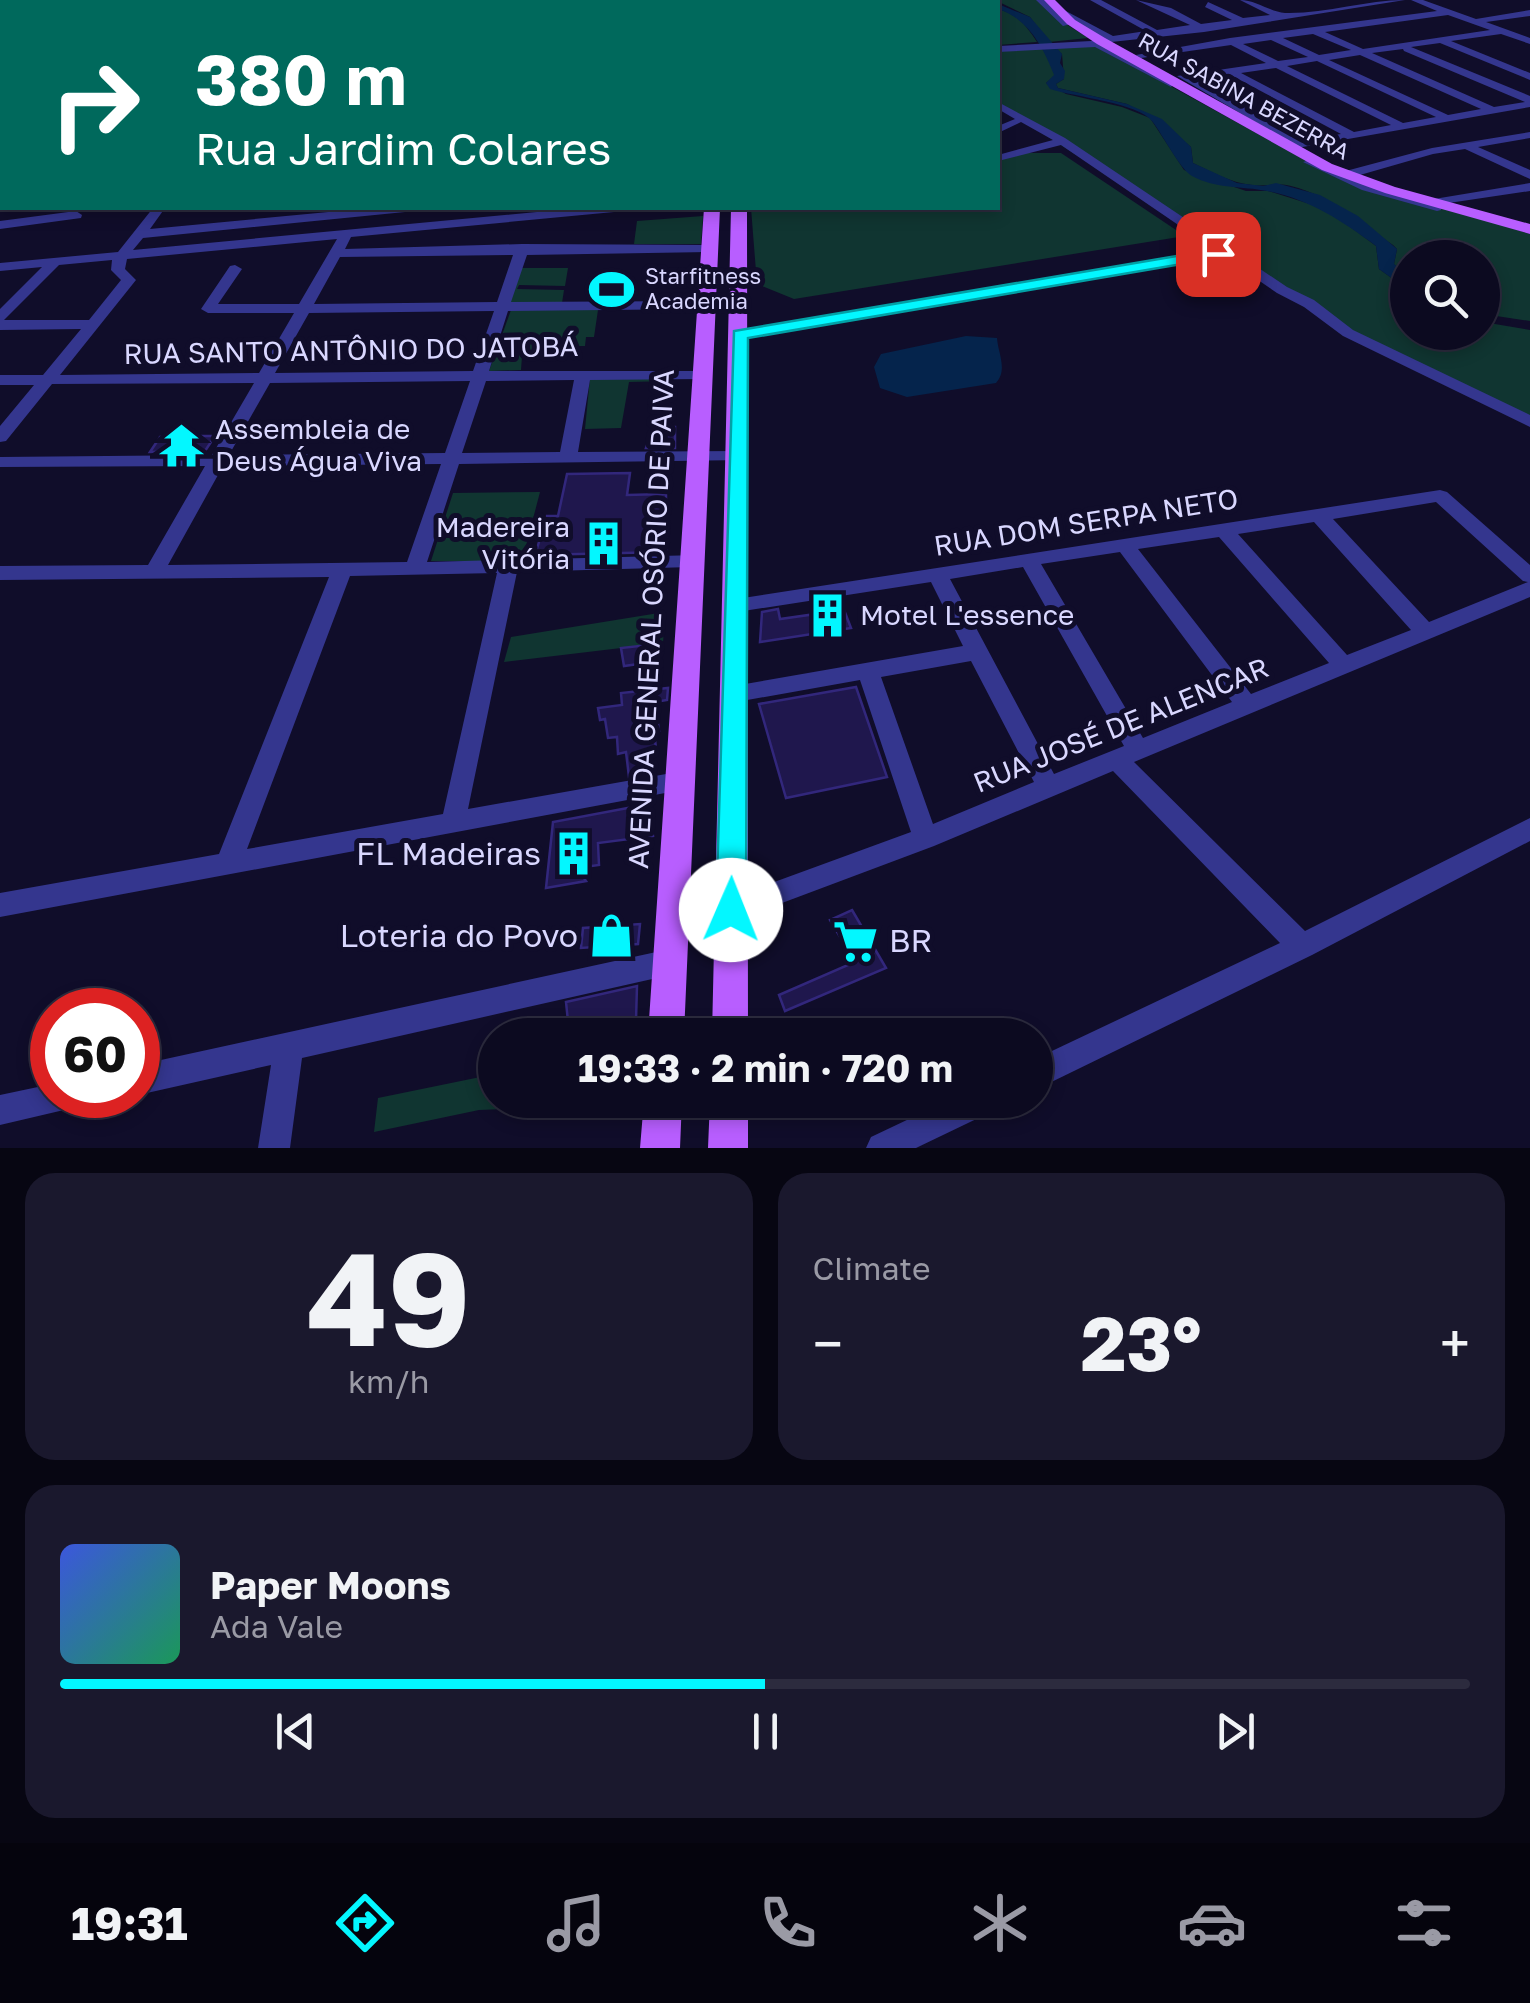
<!DOCTYPE html>
<html lang="en">
<head>
<meta charset="utf-8">
<style>
  :root { --surface:#0c0a20; --page:#1a182d; --text:#f1f3f6; --muted:#9a9aa5; --line:#2c2b3e; --accent:#03f7ff }
  body { margin:0; font-family:"Golos Text",sans-serif; background:var(--page); color:var(--text); height:100vh; display:flex; flex-direction:column; font-size:38px; white-space:nowrap }
  * { box-sizing:border-box; margin:0 }
  p { font-size:32px; color:var(--muted) }
  .icon { flex:none; width:55px; height:55px; fill:none; stroke:currentColor; stroke-width:2; stroke-linecap:round; stroke-linejoin:round }
  .map { position:relative; height:1148px; overflow:hidden }
  .sheet { display:flex; flex-direction:column; gap:25px; padding:25px; background:#070612; flex:1 }
  .sheet>* { flex:none }
  .banner { position:absolute; left:0px; top:0px; width:1000px; height:210px; box-shadow:0 5px 15px #0003,0 0 0 2px var(--line); background:#00695c; color:#fff; overflow:hidden }
  .tools { position:absolute; left:1390px; top:240px; display:grid; gap:20px }
  .tools a { display:grid; place-items:center; width:110px; height:110px; border-radius:50%; background:var(--surface); box-shadow:0 5px 15px #0003,0 0 0 2px var(--line); font-size:50px }
  .speed { position:absolute; left:30px; top:988px; display:flex; gap:20px; font-size:50px; font-weight:700; text-align:center }
  .speed>* { display:grid; place-content:center; width:130px; height:130px; border-radius:50%; background:var(--surface); box-shadow:0 5px 15px #0003,0 0 0 2px var(--line); line-height:1 }
  .speed .limit { border:15px solid #d22; background:#fff; color:#111 }
  .pin { position:absolute; display:grid; place-items:center; width:85px; height:85px; color:#fff; margin:-42px; border-radius:20px; box-shadow:0 5px 15px #0006 }
  .me { position:absolute; width:110px; margin:-55px; rotate:1deg; stroke-linejoin:round; filter:drop-shadow(0 0 8px #0008) }
  .turn { display:flex; align-items:center; gap:35px; height:210px; padding:0 30px; font-size:45px }
  .turn .icon { width:130px; height:130px; stroke-width:2.5 }
  .turn b { display:block; font-size:70px; line-height:85px }
  .big { font-size:75px; font-weight:700; line-height:1.1 }
  .sheet .card { flex:1; display:flex; flex-direction:column; justify-content:center; gap:15px; min-width:0; padding:0 35px; border-radius:30px; background:var(--page) }
  .sheet .dial { align-items:center; gap:0 }
  .dial b { font-size:130px; line-height:1 }
  .song { display:flex; align-items:center; gap:30px }
  .cover { width:120px; height:120px; border-radius:15px; background:linear-gradient(135deg,hsl(230 70% 55%),hsl(150 70% 35%)) }
  .played { height:10px; border-radius:5px; background:linear-gradient(90deg,var(--accent) 50%,var(--line) 50%) }
  .keys { display:flex; justify-content:space-around; direction:ltr }
  .heat { display:flex; justify-content:space-between; align-items:center; font-size:55px; direction:ltr }
  .sheet .tiles { flex:1; display:grid; gap:25px; grid-template-columns:1fr 1fr }
  .card:last-child { grid-column:span 2 }
  .trip { position:absolute; left:478px; top:1018px; width:575px; height:100px; border-radius:50px; background:var(--surface); box-shadow:0 5px 15px #0003,0 0 0 2px var(--line); font-weight:700; line-height:100px; text-align:center }
  .tab-bar { display:flex; height:160px; justify-content:space-around; align-items:center; background:#05040d; color:var(--muted) }
  .tab-bar .icon { width:70px; height:70px }
  .tab-bar .on { color:var(--accent) }
  .tab-bar b { font-size:45px; color:var(--text) }
  .map>svg:first-child { display:block }
</style>
</head>
<body>
<div class="map">
<svg width="1530" height="1148" viewBox="0 0 1530 1148">
  <rect width="100%" height="100%" fill="#100d2a"/>
  <!-- green -->
  <path fill="#103531" d="M995 0H1040L1058 19 1088 38 1049 42 1030 17Z
    M998 9C1018 15 1025 24 1037 42L998 45Z
    M1092 43 1305 160 1530 234V321L1483 314 1482 258H1408L1407 278 1394 264 1397 249 1393 245C1360 223 1331 196 1291 186 1277 182 1266 187 1252 185 1231 183 1212 172 1193 163L1191 147 1166 126 1127 104 1058 88 1056 84 1064 79 1062 54 1052 46Z
    M1040 46 1050 59 1055 75 1046 83 1066 94 1122 107 1150 118 1184 170 1246 191H1268L1313 205 1337 217 1376 246 1379 269 1407 289 1408 332H1482L1483 322 1530 330V422L1393 357 998 105V49Z
    M1023 153H1061L1185 236 794 299 757 284 751 208H998V158Z
    M703 216 701 244H634L637 221Z
    M521 268H568L565 286 519 285 517 289 564 290 562 303 508 302Z
    M511 310H598L594 337H586L585 346H564L566 340H555L553 347H533L530 356H522L521 370 489 371Z
    M670 377 669 381 629 382 621 428 585 429 590 378Z
    M540 492 522 561H431L453 493Z
    M665 612 663 643 504 662 511 637Z
    M495 1074V1100H533L532 1108 479 1110 374 1132 378 1098Z"/>
  <!-- water -->
  <path fill="#05244c" d="M998 4 1030 17 1062 54 1060 63 1065 71 1064 79 1056 84 1058 88 1127 104 1162 119 1191 147 1193 163 1237 183 1263 186 1276 183 1320 195 1358 216 1397 249 1394 264 1406 273 1407 289 1379 269 1376 246C1342 221 1309 199 1267 191 1242 186 1216 189 1192 176 1179 168 1163 135 1152 121 1138 103 1075 97 1050 89L1046 83 1054 75C1043 46 1027 18 998 9Z
    M966 336 997 338C998 353 1008 370 996 383L907 397 880 388 874 367 881 354Z"/>
  <!-- building -->
  <path fill="#1f174d" stroke="#32277c" stroke-width="2.5" d="M675 427V448H646L653 428Z
    M188 436H215L205 451 150 452 160 437Z
    M630 473 627 495 666 494V552L535 555 547 516H558L567 474Z
    M778 609 780 619 844 610 851 628 760 642 762 612Z
    M657 644 660 661 624 666 621 648Z
    M856 687 887 777 786 798 759 704Z
    M668 688 667 700 655 702 659 731 654 732 656 748 646 749 649 773 629 777 626 752 618 754 617 737 608 738 605 719 600 720 598 708 622 705 621 693Z
    M649 804 653 836 598 843 599 865 577 868 586 881 546 888 553 822Z
    M852 910 886 968 785 1011 779 995 855 962 830 920Z
    M640 924 638 944 581 948 583 928Z
    M637 986 636 1020 569 1031 566 1002Z"/>
  <g fill="none" stroke-linecap="round" stroke-linejoin="round">
    <!-- minor -->
    <path fill="#34368e" fill-rule="evenodd" d="M0 0H11L0 4Z
      M149 0H157L158 2H150Z
      M387 0H402L404 2H385Z
      M549 0H557V2H549Z
      M904 0H913L914 2H906Z
      M1036 0H1045L1057 11 1064 10 1113 36 1146 31 1090 0H1101L1157 30 1190 25 1136 0 1171 8 1201 24 1232 20 1205 7 1208 2 1243 18 1270 15 1240 0C1256 0 1270 12 1285 13 1325 14 1365 0 1405 0L1204 32 1102 43 1175 82 1171 87 1095 47 998 52V46L1091 41 1102 37 1064 17 1071 24 1063 26Z
      M1411 0H1423L1476 19 1530 10V16L1486 22 1530 38V44L1501 34 1451 41 1530 73V80L1440 43 1411 47 1530 96V107L1291 149 1285 146 1291 143 1177 76 1266 63 1231 45 1141 58 1136 55 1230 38 1437 11ZM1448 15 1490 30 1363 49 1325 32ZM1313 34 1351 50 1319 55 1283 38ZM1271 40 1308 57 1278 61 1243 44ZM1403 49 1404 51 1525 102 1494 107 1372 53ZM1360 55 1481 109 1448 115 1329 60ZM1317 61 1436 117 1403 123 1287 66ZM1276 68 1391 125 1354 132 1241 73ZM1229 74 1341 134 1304 140 1196 79Z
      M0 14H2V20H0Z
      M0 32H2V38H0Z
      M0 51H2V57H0Z
      M0 72H2V78H0Z
      M998 102 1065 138 1287 287 1314 300 1353 330 1530 415V427L1343 336 1304 307 1277 293 1223 256 735 338 732 335 740 330 1215 250 1061 145 998 161V155L1053 140 1021 122 998 133V126L1015 119 998 109Z
      M0 122H2V128H0Z
      M1530 132V138L1478 147 1530 170V179L1465 149 1433 154 1353 177 1428 200 1530 183V191L1442 204 1441 210 1437 211 1362 190 1303 162 1313 159 1342 172 1432 148Z
      M2 151V159L0 160V152Z
      M0 189H2V197H0Z
      M153 208H165L150 229 371 208H411L405 212 143 238 133 250 579 208H620L614 212 351 237 345 249 522 244 714 245 716 248 709 252 527 255 511 302 704 301 711 305 704 309 508 311 489 371H708V377L702 379 590 380 578 452 739 451 745 452 748 456 745 460 459 464 427 562 698 555 701 560 691 567 517 572 468 809 683 771 692 774 695 781 692 788 0 917V893L219 854 329 577 0 580V566L148 565 205 466 0 467V457L212 455 254 383 52 384 6 441 0 442V426L34 385H0V375H43L81 329 0 330V309L42 267 0 271V263L118 252ZM337 239 299 304H218L242 269 235 265 230 266 201 309 208 313H294L259 373 60 375 136 280 125 269 127 259ZM513 255 497 302 314 304 340 257ZM112 260 111 270 121 280 89 320H4L59 265ZM494 311 473 371 275 373 309 313ZM574 380 560 452 462 453 486 381ZM470 381 445 453 229 455 270 383ZM441 464 407 562 168 565 223 466ZM497 573 443 814 247 849 350 576Z
      M76 211 82 215 81 218 0 229V221Z
      M1440 490 1447 492 1530 565V597L1134 762 1305 931 1530 818V841L1312 955 1035 1090V1059L1280 943 1113 771 934 846 731 922 722 919 718 910 722 901 911 832 860 680 736 702 728 699 725 693 728 687 963 646 931 582 737 612 730 610 727 605 730 600ZM1436 502 1523 581 1528 582 1429 622 1333 519ZM1314 522 1411 630 1347 655 1238 534ZM1219 537 1329 663 1251 694 1138 549ZM1120 552 1232 702 1143 738 1041 564ZM1023 567 1124 746 1054 774 950 579ZM971 661 1034 782 933 824 881 677Z
      M670 949 680 953 684 962 680 971 670 975 302 1058 290 1148H258L271 1065 138 1095V1065Z
      M52 1084V1095H85L81 1106 0 1125V1095Z
      M949 1100H997L993 1111 916 1148H866L871 1137Z"/>
    <!-- major -->
    <path fill="#b85eff" fill-rule="evenodd" d="M719 0H729V2H719Z
      M739 0H749V2H739Z
      M1044 0H1055L1075 20 1105 38 1332 164 1395 187 1530 224V234L1385 193 1322 170 1097 44 1067 24Z
      M704 208H720L684 1035H648Z
      M731 208H747L748 1035H712Z
      M644 1100H682L680 1148H640Z
      M710 1100H748V1148H708Z"/>
  </g>
  <!-- route -->
  <path fill="#03f7ff" stroke="#02a1a6" stroke-width="2.5" d="M1218 249 1223 251V257L748 338 746 910 742 920 731 924 721 920 716 910 734 331Z"/>
  <!-- icons -->
  <defs>
    <symbol id="stadium-bare" viewBox="-9 -9 18 18"><path d="M0-5a6.5 5 0 1 0 0 10a6.5 5 0 1 0 0-10ZM-3.5-1.8h7v3.6h-7Z" fill="#03f7ff" stroke="#100d2a" stroke-width="2.5" paint-order="stroke"/></symbol>
    <symbol id="temple-bare" viewBox="-9 -9 18 18"><path d="M0-6L5-2H3V0L6.5 2.5H4V6H1.5V3h-3V6H-4V2.5H-6.5L-3 0V-2H-5Z" fill="#03f7ff" stroke="#100d2a" stroke-width="2.5" paint-order="stroke"/></symbol>
    <symbol id="building-bare" viewBox="-9 -9 18 18"><path d="M-4-6H4V6H1V3H-1V6H-4ZM-2.5-4.3h1.7v1.8h-1.7ZM.8-4.3h1.7v1.8H.8ZM-2.5-1h1.7V.8h-1.7ZM.8-1h1.7V.8H.8Z" fill="#03f7ff" stroke="#100d2a" stroke-width="2.5" paint-order="stroke"/></symbol>
    <symbol id="shop-bare" viewBox="-9 -9 18 18"><path d="M-5-2.5h2.3a2.7 3.5 0 0 1 5.4 0H5L5.5 6h-11ZM-1.5-2.5h3a1.5 2.3 0 0 0-3 0Z" fill="#03f7ff" stroke="#100d2a" stroke-width="2.5" paint-order="stroke"/></symbol>
    <symbol id="supermarket-bare" viewBox="-9 -9 18 18"><path d="M-6-5.5h2.5l.6 2H6L4.5 2H-2.5L-4.4-4H-6ZM-1.5 3.2a1.3 1.3 0 1 0 .1 0ZM3 3.2a1.3 1.3 0 1 0 .1 0Z" fill="#03f7ff" stroke="#100d2a" stroke-width="2.5" paint-order="stroke"/></symbol>
  </defs>
  <g fill-rule="evenodd">
    <use href="#stadium-bare" x="580" y="258" width="63" height="63"/>
    <use href="#temple-bare" x="150" y="414" width="63" height="63"/>
    <use href="#building-bare" x="572" y="512" width="63" height="63"/>
    <use href="#building-bare" x="796" y="584" width="63" height="63"/>
    <use href="#building-bare" x="542" y="822" width="63" height="63"/>
    <use href="#shop-bare" x="580" y="904" width="63" height="63"/>
    <use href="#supermarket-bare" x="824" y="910" width="63" height="63"/>
  </g>
  <g text-anchor="middle" stroke-width="10" stroke-linejoin="round" paint-order="stroke">
    <!-- far-street labels -->
    <g font-size="22" fill="#d9d7ff" stroke="#100d2a">
      <text transform="translate(1244 96) rotate(29)" y="8">RUA SABINA BEZERRA</text>
    </g>
    <!-- far-poi labels -->
    <g font-size="22" fill="#d9d7ff" stroke="#100d2a" text-anchor="start">
      <text x="645" y="284">Starfitness<tspan x="645" dy="25">Academia</tspan></text>
    </g>
    <!-- street labels -->
    <g font-size="28" fill="#d9d7ff" stroke="#100d2a">
      <text transform="translate(351 350) rotate(-1)" y="10">RUA SANTO ANTÔNIO DO JATOBÁ</text>
      <text transform="translate(1086 522) rotate(-9)" y="10">RUA DOM SERPA NETO</text>
      <text transform="translate(651 619) rotate(-87)" y="10">AVENIDA GENERAL OSÓRIO DE PAIVA</text>
      <text transform="translate(1121 725) rotate(-22)" y="10">RUA JOSÉ DE ALENCAR</text>
    </g>
    <!-- poi labels -->
    <g font-size="28" fill="#d9d7ff" stroke="#100d2a" text-anchor="start">
      <text x="215" y="439">Assembleia de<tspan x="215" dy="32">Deus Água Viva</tspan></text>
      <text x="570" y="537" text-anchor="end">Madereira<tspan x="570" dy="32">Vitória</tspan></text>
      <text x="860" y="625">Motel L'essence</text>
    </g>
    <!-- near-poi labels -->
    <g font-size="32" fill="#d9d7ff" stroke="#100d2a" text-anchor="end">
      <text x="541" y="865">FL Madeiras</text>
      <text x="578" y="947">Loteria do Povo</text>
      <text x="889" y="952" text-anchor="start">BR</text>
    </g>
  </g>
</svg>
<div class="tools">
<a><svg class="icon" aria-label="search" viewBox="0 0 24 24"><circle cx="10" cy="10" r="6"/><path d="M15 15l6 6"/></svg></a>
</div>
<div class="speed"><div class="limit">60</div></div>
<div class="pin" style="left:1218px;top:254px;background:#d93025"><svg class="icon" aria-label="arrive" viewBox="0 0 24 24"><path d="M6 21V4h12l-3 4 3 4H6"/></svg></div>
<svg class="me" style="left:731px;top:910px" viewBox="-20 -20 40 40"><circle r="19" fill="#fff"/><path d="M0-13L10 11 0 6-10 11z" fill="#03f7ff"/></svg>
<div class="trip">19:33 · 2 min · 720 m</div>
<div class="banner">
<div class="turn"><svg class="icon" aria-label="right" viewBox="0 0 24 24"><path d="M7 20v-9h11M14 6l5 5-5 5"/></svg><div><b>380 m</b>Rua Jardim Colares</div></div>
</div>
</div>
<section class="sheet">
<div class="tiles">
<div class="card dial"><b>49</b><p>km/h</p></div>
<div class="card"><p>Climate</p>
<div class="heat"><a>−</a><b class="big">23°</b><a>+</a></div>
</div>
<div class="card">
<div class="song"><i class="cover"></i><div><b>Paper Moons</b><p>Ada Vale</p></div></div>
<div class="played"></div>
<div class="keys"><svg class="icon" aria-label="previous" viewBox="0 0 24 24"><path d="M18 5L8 12l10 7zM5 5v14"/></svg><svg class="icon" aria-label="pause" viewBox="0 0 24 24"><path d="M8 5v14M16 5v14"/></svg><svg class="icon" aria-label="next" viewBox="0 0 24 24"><path d="M6 5l10 7-10 7zM19 5v14"/></svg></div>
</div>
</div>
</section>
<nav class="tab-bar">
<b>19:31</b>
<svg class="icon on" aria-label="directions" viewBox="0 0 24 24"><path d="M12 3l9 9-9 9-9-9zM9 14v-3h6M13 9l2 2-2 2"/></svg>
<svg class="icon" aria-label="music" viewBox="0 0 24 24"><path d="M9 18V5l10-2v13"/><circle cx="6" cy="18" r="3"/><circle cx="16" cy="16" r="3"/></svg>
<svg class="icon" aria-label="phone" viewBox="0 0 24 24"><path d="M5 4h4l2 5-3 2q2 4 5 5l2-3 5 2v4C11 20 4 13 5 4z"/></svg>
<svg class="icon" aria-label="climate" viewBox="0 0 24 24"><path d="M12 3v18M4 7l16 10M4 17L20 7"/></svg>
<svg class="icon" aria-label="car" viewBox="0 0 24 24"><path d="M5 17H2v-5l4-1 3-4h7l3 4 3 1v5h-3M9 17h6M6 11h13"/><circle cx="7" cy="17" r="2"/><circle cx="17" cy="17" r="2"/></svg>
<svg class="icon" aria-label="filters" viewBox="0 0 24 24"><path d="M4 7h16M4 17h16"/><circle cx="9" cy="7" r="2"/><circle cx="15" cy="17" r="2"/></svg>
</nav>
</body>
</html>
